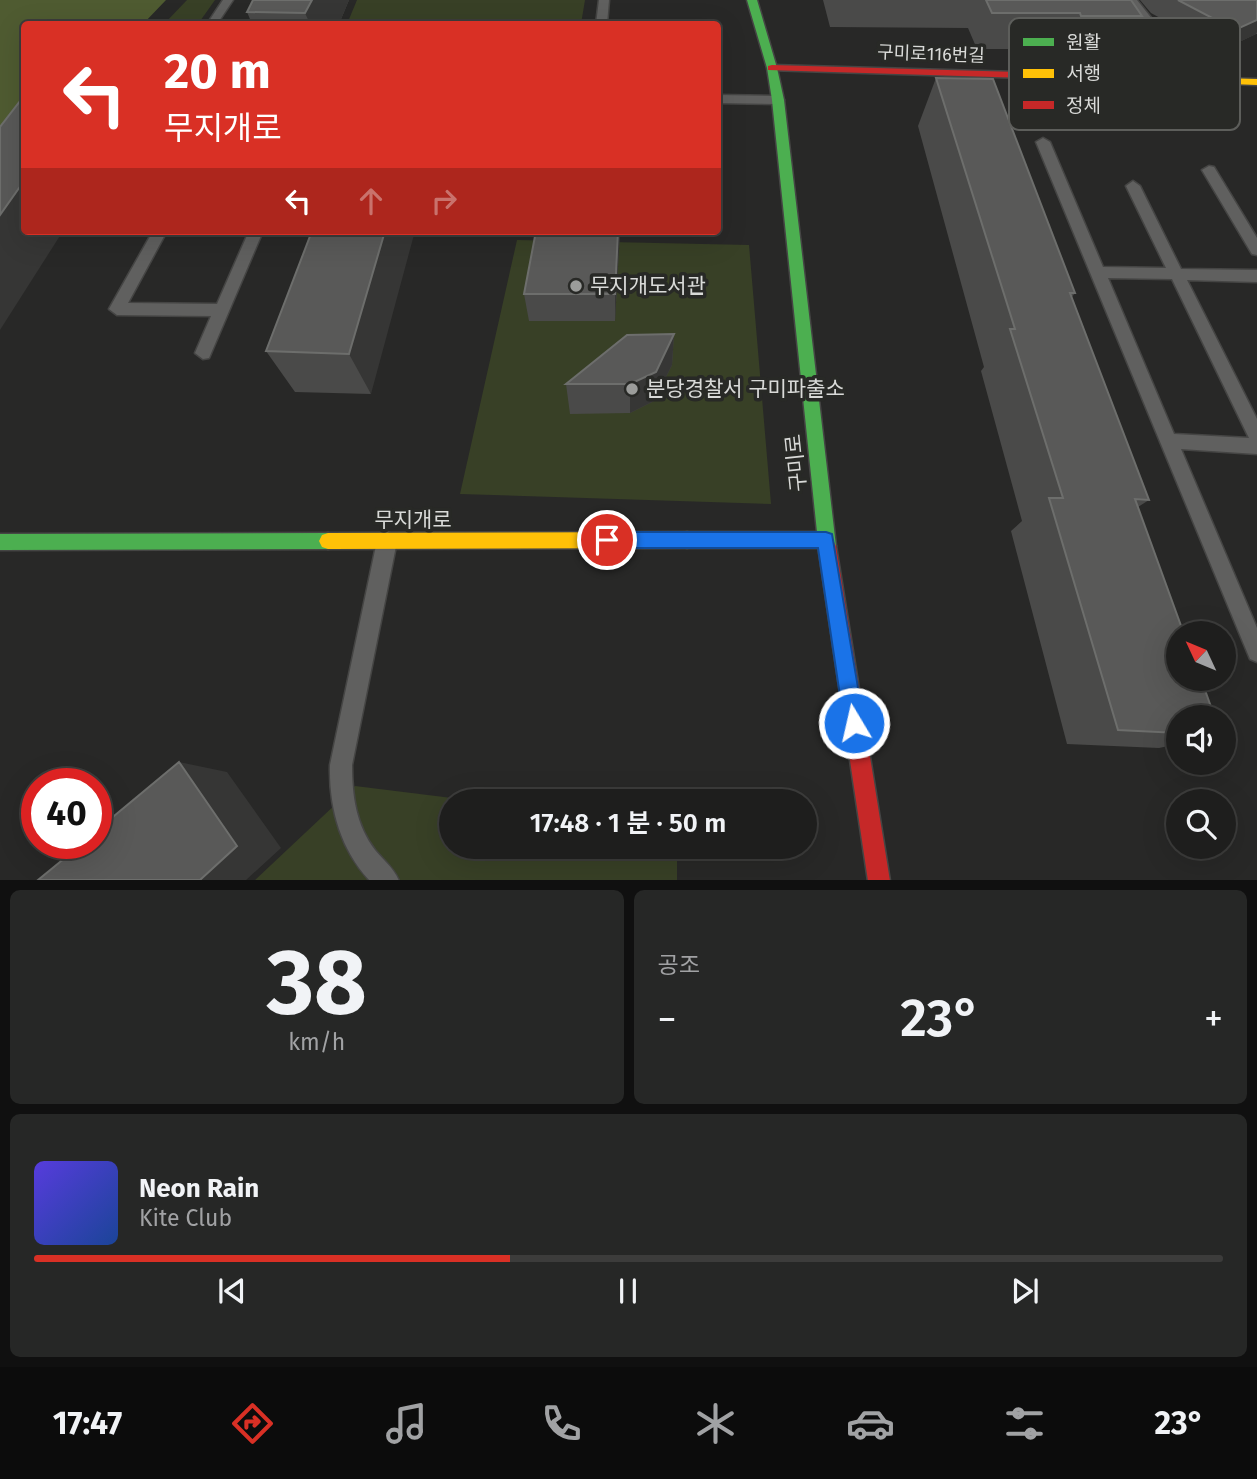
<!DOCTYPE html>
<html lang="ko">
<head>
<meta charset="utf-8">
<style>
  :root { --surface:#1e1e1d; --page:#262726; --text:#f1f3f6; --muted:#a1a2a4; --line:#3c3c3b; --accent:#d93025 }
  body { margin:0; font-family:"Fira Sans","Noto Sans KR",sans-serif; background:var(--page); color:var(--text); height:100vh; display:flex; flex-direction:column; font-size:26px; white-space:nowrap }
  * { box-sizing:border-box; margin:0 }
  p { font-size:23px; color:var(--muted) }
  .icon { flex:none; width:38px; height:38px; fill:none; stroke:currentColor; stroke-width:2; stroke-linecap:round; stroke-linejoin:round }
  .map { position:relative; height:880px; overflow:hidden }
  .sheet { display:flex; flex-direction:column; gap:10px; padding:10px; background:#101010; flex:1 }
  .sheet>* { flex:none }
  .top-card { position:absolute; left:21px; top:21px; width:700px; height:214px; border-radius:7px; box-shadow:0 7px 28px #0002,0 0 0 2px var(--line); background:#d93025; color:#fff; overflow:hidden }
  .needle { width:46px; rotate:314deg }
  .buttons { position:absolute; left:1166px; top:621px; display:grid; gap:14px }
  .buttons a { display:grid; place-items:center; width:70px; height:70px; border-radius:50%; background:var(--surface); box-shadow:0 7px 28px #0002,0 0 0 2px var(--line); font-size:35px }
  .speed { position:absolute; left:21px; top:768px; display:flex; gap:14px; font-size:35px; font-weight:700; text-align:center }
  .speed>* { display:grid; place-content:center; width:91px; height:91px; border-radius:50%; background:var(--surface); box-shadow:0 7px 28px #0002,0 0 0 2px var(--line); line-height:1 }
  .speed .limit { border:10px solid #d22; background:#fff; color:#111 }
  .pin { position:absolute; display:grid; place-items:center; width:60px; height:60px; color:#fff; margin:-30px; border:4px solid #fff; border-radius:50%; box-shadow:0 2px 7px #0007 }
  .me { position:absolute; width:77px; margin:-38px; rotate:351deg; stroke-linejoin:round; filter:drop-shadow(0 0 5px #0008) }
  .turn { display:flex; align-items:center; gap:24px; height:147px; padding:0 28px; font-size:32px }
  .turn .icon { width:91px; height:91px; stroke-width:2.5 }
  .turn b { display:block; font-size:49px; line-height:60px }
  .lanes { display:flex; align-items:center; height:66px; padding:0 28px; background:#0003; justify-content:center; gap:35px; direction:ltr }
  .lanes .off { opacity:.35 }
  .big { font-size:52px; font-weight:600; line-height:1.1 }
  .sheet .widget { flex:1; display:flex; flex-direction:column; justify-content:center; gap:10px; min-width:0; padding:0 24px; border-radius:10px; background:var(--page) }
  .sheet .dial { align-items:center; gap:0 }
  .dial b { font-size:91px; line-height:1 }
  .song { display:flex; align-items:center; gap:21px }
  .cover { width:84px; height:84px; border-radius:10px; background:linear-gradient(135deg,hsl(250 70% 55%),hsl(220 70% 35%)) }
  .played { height:7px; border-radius:4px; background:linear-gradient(90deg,var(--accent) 40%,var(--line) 40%) }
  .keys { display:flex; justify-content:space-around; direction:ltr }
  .heat { display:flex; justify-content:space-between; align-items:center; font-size:38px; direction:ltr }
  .sheet .tiles { flex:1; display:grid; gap:10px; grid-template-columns:1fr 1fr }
  .widget:last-child { grid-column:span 2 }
  .trip { position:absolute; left:439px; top:789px; width:378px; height:70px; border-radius:35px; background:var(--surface); box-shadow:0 7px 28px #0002,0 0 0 2px var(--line); font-weight:600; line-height:70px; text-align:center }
  .menu { display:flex; height:112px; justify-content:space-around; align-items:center; background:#0c0c0c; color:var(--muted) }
  .menu .icon { width:49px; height:49px }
  .menu .active { color:var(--accent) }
  .menu b { font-size:32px; color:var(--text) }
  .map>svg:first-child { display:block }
</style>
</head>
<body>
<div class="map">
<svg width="1257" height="881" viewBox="0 0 1257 881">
  <rect width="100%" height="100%" fill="#282827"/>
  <!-- green -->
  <path fill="#384026" d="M187 0H215L198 24H164Z
    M357 0H585L581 24H347Z
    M517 240 749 245 771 504 460 494Z
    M355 786 476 801 452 802V847H677V880L254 881Z"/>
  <!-- forest -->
  <path fill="#4f5b31" d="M0 0H166L143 24H24V146L0 171Z"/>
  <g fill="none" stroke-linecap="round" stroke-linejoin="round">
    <defs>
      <path id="lane" d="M223 0H233L217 24H207Z
        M599 0H609L607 24H596Z
        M718 95 778 96 784 100 778 104 718 103Z
        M1043 138 1050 142 1103 267 1166 268 1126 186 1133 181 1140 186 1181 269 1257 270V282L1187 280 1257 419V454L1181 449 1257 628V662L1250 659 1036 142ZM1108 278 1172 279 1249 438 1174 434Z
        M1209 166 1214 167 1257 238V255L1252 254 1202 170Z
        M153 231H167L128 303 217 304 249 231H263L209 358 203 359 195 353 211 316 117 315 109 309Z
        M387 532 394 535 397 541 352 765C352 796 356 825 375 850 383 860 394 868 399 881H370C340 849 329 807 330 765L377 541 380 535Z"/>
      <path id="street" d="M1115 0H1137L1198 77 1201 82 1198 87 1189 89 1180 87Z"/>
      <path id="fast" d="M747 0H757L777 68 784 100 836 546 833 552 827 554 819 548H687L681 546 678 540 681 534 687 532H817L772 100 767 68Z
        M328 533 334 535 337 541 334 547 328 549 0 550V534Z"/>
      <path id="slow" d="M1153 76 1257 79V85L1149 81 1148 79Z
        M687 532 693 534 696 540 693 546 687 548 328 549 322 547 319 541 322 535 328 533Z"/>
      <path id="jam" d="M772 65 1153 76 1158 79 1153 82 768 70V66Z
        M827 538 833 540 836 546 890 881H868L818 546 821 540Z"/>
    </defs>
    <!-- lane casing -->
    <use href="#lane" stroke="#454544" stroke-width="3"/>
    <!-- street casing -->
    <use href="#street" stroke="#454544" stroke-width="3"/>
    <!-- fast casing -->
    <use href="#fast" stroke="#454544" stroke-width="3"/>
    <!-- slow casing -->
    <use href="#slow" stroke="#454544" stroke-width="3"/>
    <!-- jam casing -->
    <use href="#jam" stroke="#454544" stroke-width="3"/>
    <!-- lane -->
    <use href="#lane" fill="#60605f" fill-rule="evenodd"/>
    <!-- street -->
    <use href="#street" fill="#60605f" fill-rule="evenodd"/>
    <!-- fast -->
    <use href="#fast" fill="#4caf50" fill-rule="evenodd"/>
    <!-- slow -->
    <use href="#slow" fill="#ffc107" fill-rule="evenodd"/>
    <!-- jam -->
    <use href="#jam" fill="#c62828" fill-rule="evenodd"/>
  </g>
  <!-- wall -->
  <path fill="#4a4a49" d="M349 0 339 24H252L247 12Z
    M823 0H1131L1142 16 1121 51H1062L1061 49H977L968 28 830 27Z
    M1140 0H1257V34H1256L1220 51 1151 13Z
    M936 78 1075 293 1072 297 1149 500 1138 507 1178 718V744L1159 748 1067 744 1011 531 1022 521 981 371 984 367 918 126Z
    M312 231 371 394 295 392 266 351Z
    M620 231 615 321H529L524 294Z
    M674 334 672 365 654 401 630 413 570 414 566 384Z"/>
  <!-- shaded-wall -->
  <path fill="#363635" d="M312 0H349L339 24H310L305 13Z
    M1257 20V32L1256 34 1220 51 1235 30Z
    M24 181V231H63L0 330V215Z
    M385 231H415L371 394 349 354Z
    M618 231H620L615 321V294Z
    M674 334 672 365 654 401 630 413V384Z
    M179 762 227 772 281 848 246 880H200Z"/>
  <!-- building -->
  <path fill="#595958" stroke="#6d6e6c" stroke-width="2" d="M253 0H312L305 13 247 12Z
    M986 0H1131L1142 16H1081L1080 13H992Z
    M1178 0H1257V20L1235 30Z
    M936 78 993 79 1075 293H1070L1149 500 1135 499 1184 634H1178V679H1201L1215 718H1178V733L1118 730 1049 498H1063L1010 329H1015Z
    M24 96V181L0 215V127Z
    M312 231H385L349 354 266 351Z
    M536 231H618L615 294H524Z
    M674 334 656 372 630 384H566L627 335Z
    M179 762 237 846 200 880H38L82 844H96V831Z"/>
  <!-- route -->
  <path fill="#1a73e8" stroke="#114b97" stroke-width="2" d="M607 532H826L832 534 864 723 861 730 854 733 847 730 844 723 818 548H607L600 546 598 540 600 535Z"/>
  <!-- markers -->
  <g fill="#9b9c9a" stroke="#282926" stroke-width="2.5">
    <circle cx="576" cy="286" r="7"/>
    <circle cx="632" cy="389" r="7"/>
  </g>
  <g text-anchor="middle" stroke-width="7" stroke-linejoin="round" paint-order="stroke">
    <!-- far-street labels -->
    <g font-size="18" fill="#d9dad8" stroke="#282926">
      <text transform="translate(931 54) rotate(2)" y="6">구미로116번길</text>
    </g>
    <!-- poi labels -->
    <g font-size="21" fill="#d9dad8" stroke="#282926" text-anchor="start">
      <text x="590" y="293">무지개도서관</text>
      <text x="646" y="396">분당경찰서 구미파출소</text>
    </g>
    <!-- street labels -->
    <g font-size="21" fill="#d9dad8" stroke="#282926">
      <text transform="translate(796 463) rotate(-96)" y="7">구미로</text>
      <text x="413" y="527">무지개로</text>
    </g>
  </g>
  <!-- legend -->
  <rect x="1009" y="18" width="231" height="112" rx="10" fill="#282926" stroke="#5d5e5b" stroke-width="2"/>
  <rect x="1023" y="38" width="31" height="8" fill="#4caf50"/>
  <rect x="1023" y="69" width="31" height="9" fill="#ffc107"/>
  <rect x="1023" y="101" width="31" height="8" fill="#c62828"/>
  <g font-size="19" fill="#d9dad8">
    <text x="1066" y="49">원활</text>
    <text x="1066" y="80">서행</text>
    <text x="1066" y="112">정체</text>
  </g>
</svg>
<div class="buttons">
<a><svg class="needle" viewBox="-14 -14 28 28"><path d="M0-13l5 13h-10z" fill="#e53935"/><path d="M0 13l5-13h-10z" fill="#a1a2a4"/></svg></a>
<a><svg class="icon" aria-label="sound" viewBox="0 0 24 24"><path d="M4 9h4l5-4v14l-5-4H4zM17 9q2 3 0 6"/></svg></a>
<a><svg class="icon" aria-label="search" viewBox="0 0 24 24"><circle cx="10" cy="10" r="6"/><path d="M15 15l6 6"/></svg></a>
</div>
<div class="speed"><div class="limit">40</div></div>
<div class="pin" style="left:607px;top:540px;background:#d93025"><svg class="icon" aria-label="arrive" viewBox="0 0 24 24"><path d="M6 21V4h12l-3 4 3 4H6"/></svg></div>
<svg class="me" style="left:854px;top:723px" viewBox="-20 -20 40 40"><circle r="17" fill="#1a73e8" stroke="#fff" stroke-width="3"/><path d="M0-11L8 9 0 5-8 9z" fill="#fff"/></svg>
<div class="trip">17:48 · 1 분 · 50 m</div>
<div class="top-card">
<div class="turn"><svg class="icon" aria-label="left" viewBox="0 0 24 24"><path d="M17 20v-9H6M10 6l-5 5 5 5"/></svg><div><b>20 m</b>무지개로</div></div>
<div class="lanes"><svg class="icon" aria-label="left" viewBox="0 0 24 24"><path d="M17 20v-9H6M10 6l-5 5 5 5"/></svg><svg class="icon off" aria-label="ahead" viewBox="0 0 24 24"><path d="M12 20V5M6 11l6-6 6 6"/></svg><svg class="icon off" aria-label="right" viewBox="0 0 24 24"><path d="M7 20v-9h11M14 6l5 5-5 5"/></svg></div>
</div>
</div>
<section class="sheet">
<div class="tiles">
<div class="widget dial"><b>38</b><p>km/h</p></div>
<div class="widget"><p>공조</p>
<div class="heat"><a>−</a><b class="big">23°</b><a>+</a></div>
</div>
<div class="widget">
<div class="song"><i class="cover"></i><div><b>Neon Rain</b><p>Kite Club</p></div></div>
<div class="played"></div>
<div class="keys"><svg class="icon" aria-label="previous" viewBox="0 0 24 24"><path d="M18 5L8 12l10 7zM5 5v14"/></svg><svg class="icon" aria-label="pause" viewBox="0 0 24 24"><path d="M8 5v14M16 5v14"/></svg><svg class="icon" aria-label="next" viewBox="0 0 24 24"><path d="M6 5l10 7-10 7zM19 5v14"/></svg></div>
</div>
</div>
</section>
<nav class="menu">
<b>17:47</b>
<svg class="icon active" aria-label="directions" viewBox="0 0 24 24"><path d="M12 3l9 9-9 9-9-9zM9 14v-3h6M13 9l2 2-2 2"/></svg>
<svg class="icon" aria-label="music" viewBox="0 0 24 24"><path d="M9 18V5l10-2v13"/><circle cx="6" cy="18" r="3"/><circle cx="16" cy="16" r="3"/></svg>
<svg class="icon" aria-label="phone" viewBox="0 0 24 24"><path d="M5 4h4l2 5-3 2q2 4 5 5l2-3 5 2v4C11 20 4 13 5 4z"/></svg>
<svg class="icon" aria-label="climate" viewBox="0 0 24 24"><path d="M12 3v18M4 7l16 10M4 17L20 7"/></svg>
<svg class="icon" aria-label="car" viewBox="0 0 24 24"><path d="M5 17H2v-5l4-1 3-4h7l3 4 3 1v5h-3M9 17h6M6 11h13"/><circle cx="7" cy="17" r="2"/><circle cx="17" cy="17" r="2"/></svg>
<svg class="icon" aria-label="filters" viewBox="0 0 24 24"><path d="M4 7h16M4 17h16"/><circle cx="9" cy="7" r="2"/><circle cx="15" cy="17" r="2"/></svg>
<b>23°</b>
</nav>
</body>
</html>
